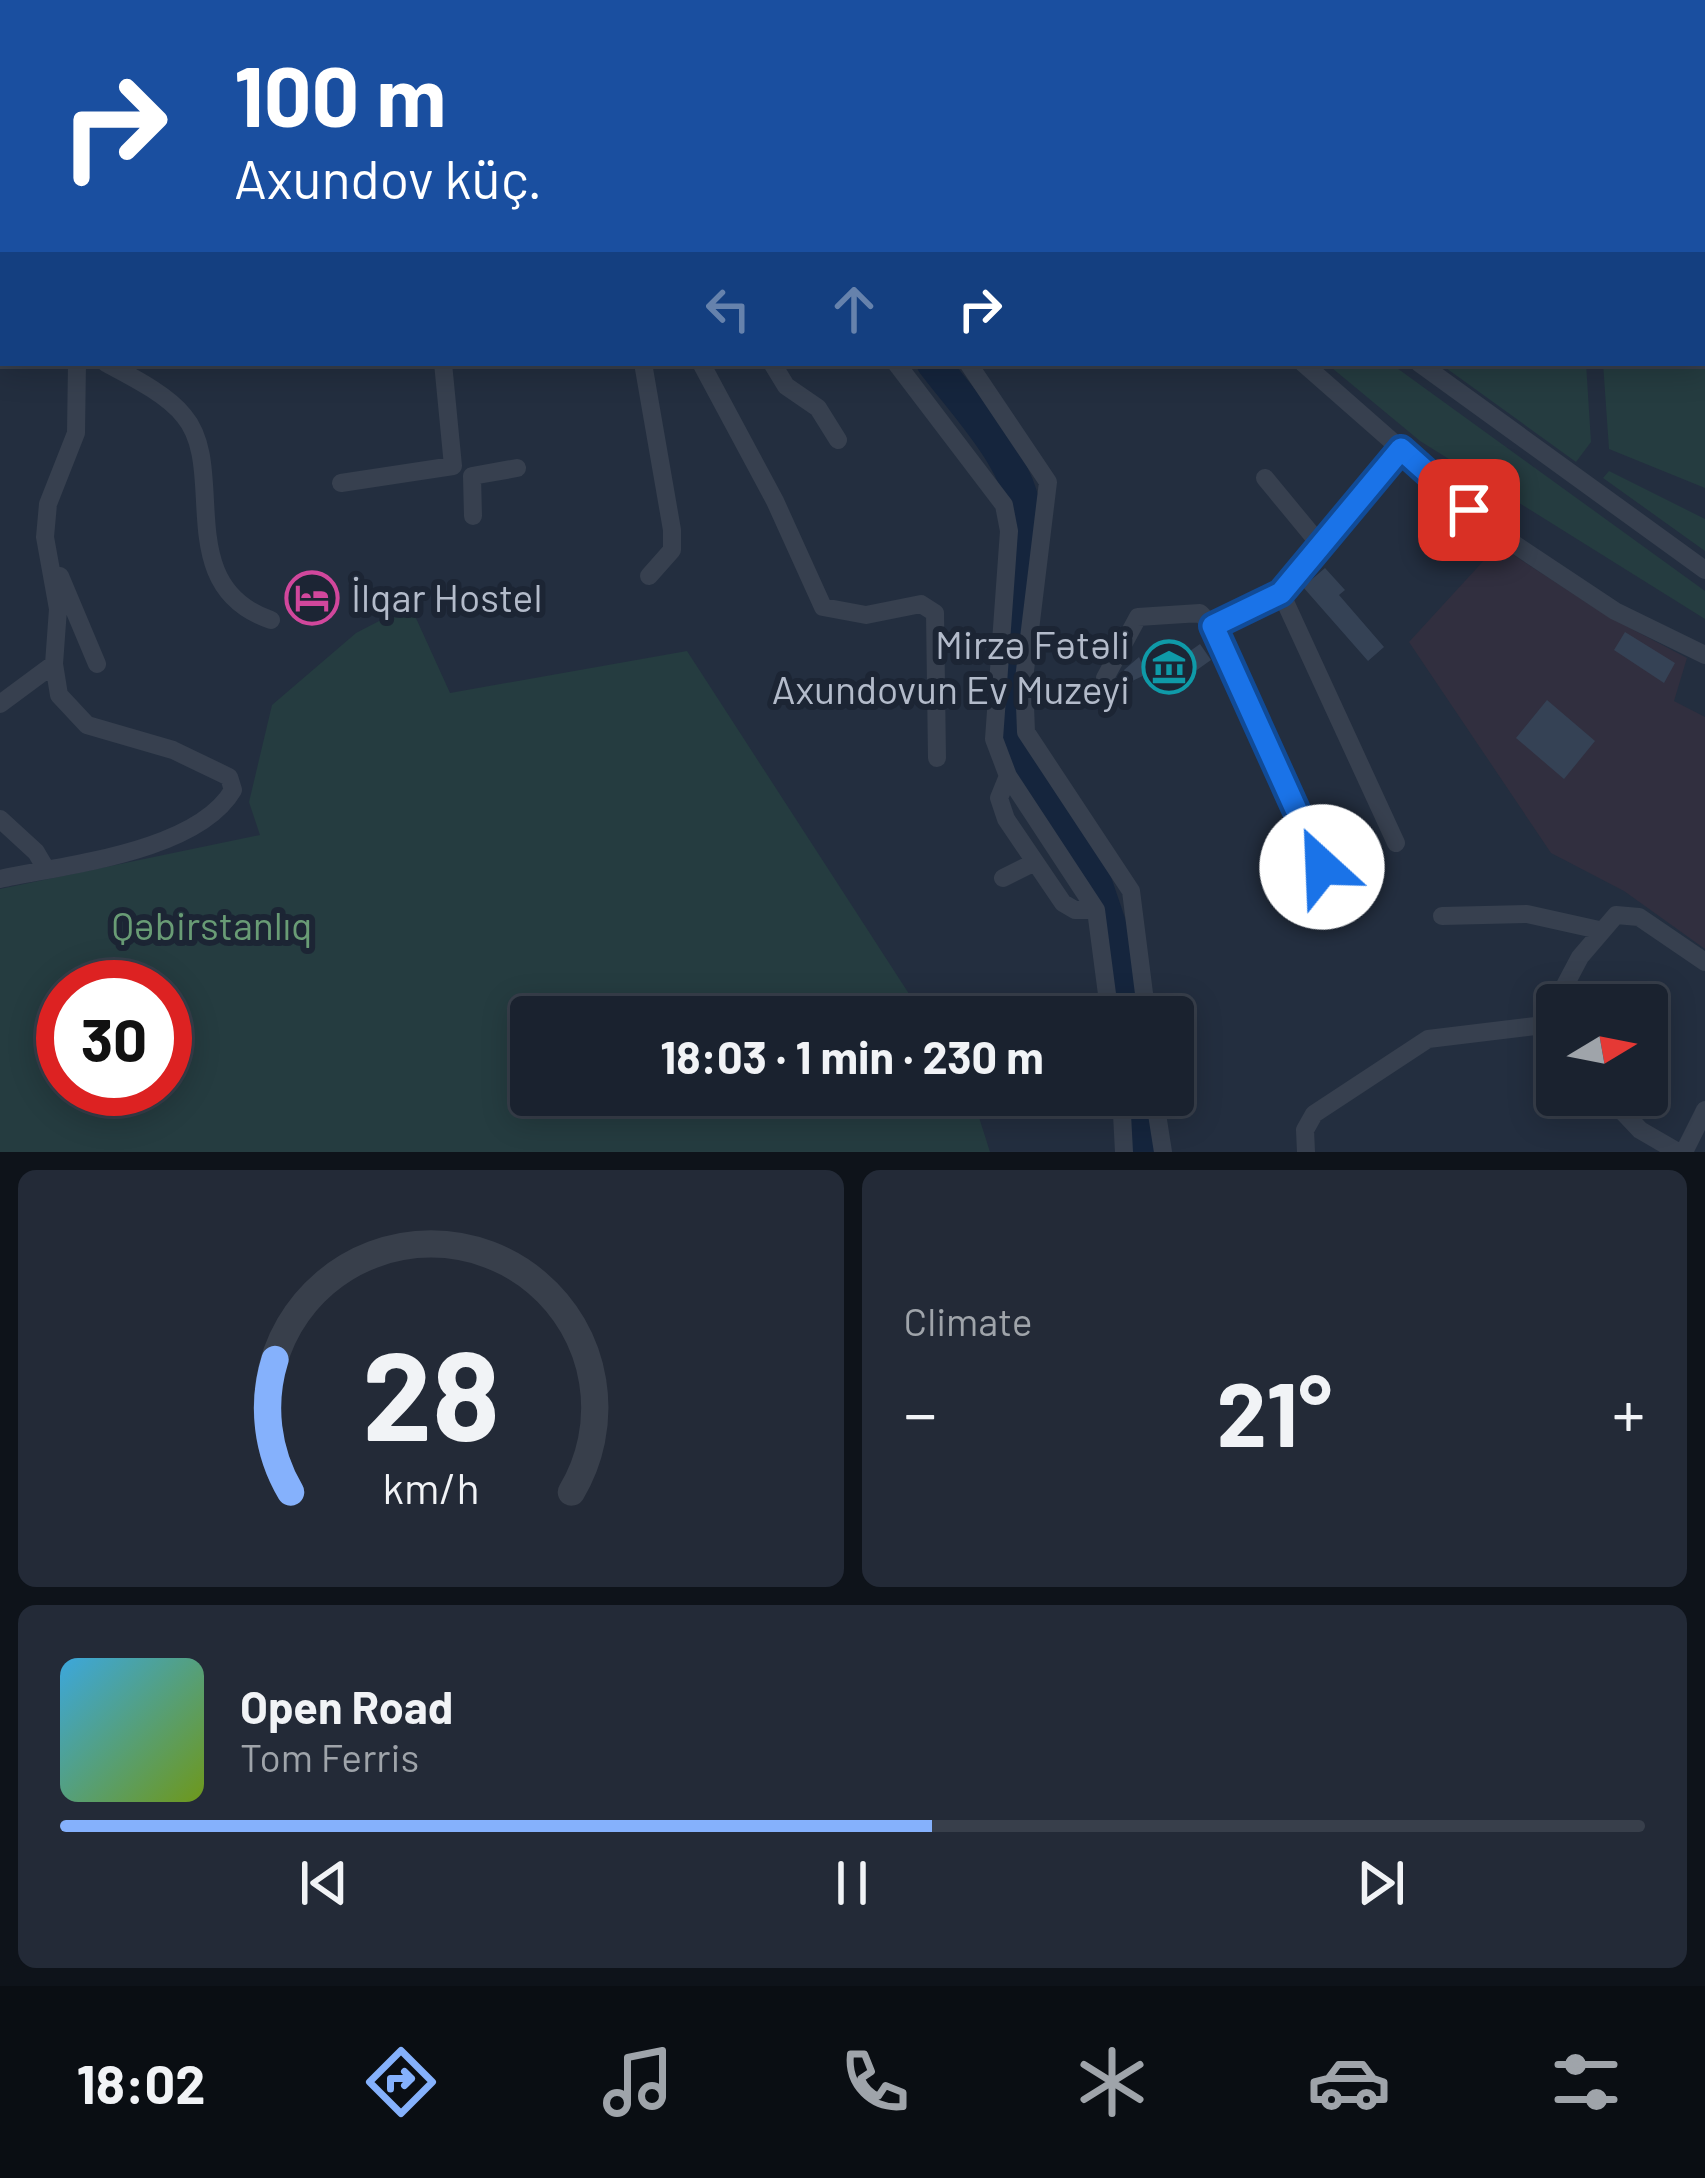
<!DOCTYPE html>
<meta charset="utf-8">
<style>
:root{--surface:#1a222f;--page:#232a37;--text:#f1f3f6;--muted:#9fa4aa;--line:#383f4b;--accent:#85b1fc}
body{margin:0;font-family:Barlow,sans-serif;background:var(--page);color:var(--text);height:100vh;display:flex;flex-direction:column;font-size:45px;white-space:nowrap}
*{box-sizing:border-box;margin:0}
p{font-size:39px;color:var(--muted)}
.icon{flex:none;width:66px;height:66px;fill:none;stroke:currentColor;stroke-width:2;stroke-linecap:round;stroke-linejoin:round}
.map{position:relative;height:1152px;overflow:hidden}
.side{display:flex;flex-direction:column;gap:18px;padding:18px;background:#0e131a;flex:1}
.side>*{flex:none}
.banner{position:absolute;left:0px;top:0px;width:1707px;height:366px;box-shadow:0 6px 30px #0003,0 0 0 3px var(--line);background:#1a4fa0;color:#fff;overflow:hidden}
.needle{width:78px;rotate:80deg}
.buttons{position:absolute;left:1536px;top:984px;display:grid;gap:24px}
.buttons a{display:grid;place-items:center;width:132px;height:132px;border-radius:12px;background:var(--surface);box-shadow:0 6px 30px #0003,0 0 0 3px var(--line);font-size:60px}
.speed{position:absolute;left:36px;top:960px;display:flex;gap:24px;font-size:60px;font-weight:700;text-align:center}
.speed>*{display:grid;place-content:center;width:156px;height:156px;border-radius:50%;background:var(--surface);box-shadow:0 6px 30px #0003,0 0 0 3px var(--line);line-height:1}
.speed .limit{border:18px solid #d22;background:#fff;color:#111}
.pin{position:absolute;display:grid;place-items:center;width:102px;height:102px;color:#fff;margin:-51px;border-radius:24px;box-shadow:0 6px 18px #0006}
.me{position:absolute;width:132px;margin:-66px;rotate:335deg;stroke-linejoin:round;filter:drop-shadow(0 0 9px #0008)}
.turn{display:flex;align-items:center;gap:42px;height:252px;padding:0 36px;font-size:54px}
.turn .icon{width:156px;height:156px;stroke-width:2.5}
.turn b{display:block;font-size:84px;line-height:102px}
.lanes{display:flex;align-items:center;height:114px;padding:0 36px;background:#0003;justify-content:center;gap:60px;direction:ltr}
.lanes .off{opacity:.35}
.big{font-size:90px;font-weight:700;line-height:1.1}
.side .widget{flex:1;display:flex;flex-direction:column;justify-content:center;gap:18px;min-width:0;padding:0 42px;border-radius:18px;background:var(--page)}
.side .dial{align-items:center;gap:0}
.dial svg{height:312px;overflow:visible;fill:none;stroke:var(--line);stroke-width:7;stroke-linecap:round;text-anchor:middle}
.dial text{fill:var(--text);stroke:none}
.song{display:flex;align-items:center;gap:36px}
.cover{width:144px;height:144px;border-radius:18px;background:linear-gradient(135deg,hsl(200 70% 55%),hsl(80 70% 35%))}
.played{height:12px;border-radius:6px;background:linear-gradient(90deg,var(--accent) 55%,var(--line) 55%)}
.keys{display:flex;justify-content:space-around;direction:ltr}
.heat{display:flex;justify-content:space-between;align-items:center;font-size:66px;direction:ltr}
.side .tiles{flex:1;display:grid;gap:18px;grid-template-columns:1fr 1fr}
.widget:last-child{grid-column:span 2}
.trip{position:absolute;left:510px;top:996px;width:684px;height:120px;border-radius:12px;background:var(--surface);box-shadow:0 6px 30px #0003,0 0 0 3px var(--line);font-weight:700;line-height:120px;text-align:center}
.tabs{display:flex;height:192px;justify-content:space-around;align-items:center;background:#0a0e13;color:var(--muted)}
.tabs .icon{width:84px;height:84px}
.tabs .selected{color:var(--accent)}
.tabs b{font-size:54px;color:var(--text)}
.map>svg:first-child{display:block}
.medical{fill:#312f3f}
.green{fill:#253c40;fill-rule:evenodd}
.lines{fill:none;stroke-linecap:round;stroke-linejoin:round}
.river{stroke:#15253d;stroke-width:33}
.building{fill:#354255}
.street{stroke:#37404f;stroke-width:18}
.secondary{stroke:#454f62;stroke-width:24}
.route-casing{stroke:#114b97;stroke-width:30}
.route{stroke:#1a73e8;stroke-width:21}
.labels{text-anchor:middle;stroke-width:12;stroke-linejoin:round;paint-order:stroke}
.poi-label{font-size:39px;fill:#b3bbca;stroke:#1c2534;text-anchor:start}
.park-label{font-size:39px;fill:#699c75;stroke:#1c2534}
</style>
<div class="map">
<svg width="1705" height="1152" viewBox="0 0 1705 1152">
<rect width="100%" height="100%" fill="#232e3f"/>
<path class="medical" d="M 1498,545 L 1611,618 L 1687,658 L 1674,701 L 1705,717 L 1705,949 L 1624,891 L 1551,853 L 1409,642 Z"/>
<path class="green" d="M 1705,314 L 1705,488 L 1609,449 L 1603,363 L 1704,363 Z
M 1326,363 L 1390,363 L 1705,591 L 1705,619 L 1420,441 Z
M 1439,363 L 1586,363 L 1591,442 L 1576,462 Z
M 1609,471 L 1705,519 L 1705,551 L 1603,478 Z
M 410,605 L 450,693 L 687,651 L 924,1017 L 531,1017 L 531,1095 L 972,1095 L 990,1152 L 0,1152 L 0,889 L 260,835 L 249,802 L 272,705 L 356,633 ZM 63,987 L 165,987 L 165,1089 L 63,1089 Z"/>
<g class="lines">
<path class="river" d="M 757,0 L 765,3
M 933,363 C 971,413 1022,463 1028,528 L 1007,690 L 1013,744 L 1094,878 L 1111,928 L 1127,1017
M 1138,1095 L 1142,1152"/>
</g>
<path class="building" d="M 1325,568 L 1345,590 L 1339,595 L 1384,647 L 1368,661 L 1303,587 Z
M 1625,632 L 1675,663 L 1664,683 L 1614,650 Z
M 1200,644 L 1211,660 L 1163,694 L 1152,678 Z
M 1139,657 L 1147,674 L 1130,682 L 1124,670 Z
M 1547,700 L 1595,741 L 1564,779 L 1516,738 Z"/>
<g class="lines">
<path class="street" d="M 467,0 L 469,3
M 1411,0 L 1416,3
M 200,3 L 202,0
M 0,37 L 3,37
M 0,171 L 3,168
M 106,363 C 130,376 167,394 184,416 C 229,469 170,586 271,620
M 643,363 L 672,530 L 672,550 L 649,576
M 701,363 L 775,501 L 823,607 L 866,615 L 921,604 L 935,613 L 937,758
M 772,363 L 786,386 L 818,408 L 838,440
M 896,363 L 1004,505 L 1009,531 L 994,739 L 1008,776 L 1096,910 L 1110,1017
M 968,363 L 1048,482 L 1024,679 L 1026,732 L 1131,891 L 1147,1017
M 1303,363 L 1493,530 L 1615,611 L 1705,655
M 1419,363 L 1705,570
M 1265,478 L 1322,547
M 341,483 L 453,466 L 443,363
M 473,516 L 472,476 L 517,468
M 60,576 L 97,664
M 1281,593 L 1396,843
M 1213,626 L 1342,908
M 1105,678 L 1138,617 L 1200,613 L 1213,626 L 1281,593 L 1401,449
M 0,704 L 54,664
M 1008,776 L 999,798 L 1006,819 L 1063,903 L 1075,910 L 1096,910
M 0,819 L 36,852 L 46,869
M 1003,878 L 1035,862
M 0,879 C 64,865 197,852 233,790 L 229,777 L 173,750 L 87,725 L 59,695 L 54,664 L 58,609 L 45,537 L 48,504 L 76,433 L 77,363
M 1442,916 L 1527,914 L 1599,930
M 1121,1095 L 1124,1152
M 1154,1095 L 1163,1152
M 1607,1095 L 1640,1130 L 1678,1152
M 1306,1152 L 1305,1130 L 1314,1114 L 1428,1039 L 1544,1025 L 1580,957 L 1616,915 L 1639,917 L 1705,962
M 1684,1152 L 1705,1110"/>
<path class="secondary" d="M 1084,0 L 1087,3"/>
</g>
<g class="lines">
<g class="route-casing">
<path id="route" d="M 1322,867 L 1213,626 L 1281,593 L 1401,449 L 1469,510"/>
</g>
<use href="#route" class="route"/>
</g>
<defs>
<g id="hotel-ring" transform="scale(2.7)"><circle r="9.5" fill="#1c2534" stroke="#d1479c" stroke-width="1.5"/><path d="M-6-4.5h1.5V1H6V5H4.5V3h-9V5H-6ZM-4 0a1.8 1.8 0 1 1 3.6 0ZM.5 0V-2.5h3Q6-2.5 6 0Z" fill="#d1479c"/></g>
<g id="museum-ring" transform="scale(2.7)"><circle r="9.5" fill="#1c2534" stroke="#0f9aa8" stroke-width="1.5"/><path d="M0-6L6-3V-2H-6V-3ZM-5-1h2V3h-2ZM-1-1h2V3h-2ZM3-1h2V3H3ZM-6 4H6V6H-6Z" fill="#0f9aa8"/></g>
</defs>
<g fill-rule="evenodd">
<use href="#hotel-ring" x="312" y="598"/>
<use href="#museum-ring" x="1169" y="667"/>
</g>
<g class="labels">
<g class="poi-label">
<text x="351" y="612">İlqar Hostel</text>
<text x="1130" y="659" text-anchor="end">Mirzə Fətəli<tspan x="1130" dy="45">Axundovun Ev Muzeyi</tspan></text>
</g>
<g class="park-label">
<text x="212" y="940">Qəbirstanlıq</text>
</g>
</g>
</svg>
<div class="buttons">
<a><svg class="needle" viewBox="-14 -14 28 28"><path d="M0-13l5 13h-10z" fill="#e53935"/><path d="M0 13l5-13h-10z" fill="#9fa4aa"/></svg></a>
</div>
<div class="speed"><div class="limit">30</div></div>
<div class="pin" style="left:1469px;top:510px;background:#d93025"><svg class="icon" aria-label="arrive" viewBox="0 0 24 24"><path d="M6 21V4h12l-3 4 3 4H6"/></svg></div>
<svg class="me" style="left:1322px;top:867px" viewBox="-20 -20 40 40"><circle r="19" fill="#fff"/><path d="M0-13L10 11 0 6-10 11z" fill="#1a73e8"/></svg>
<div class="trip">18:03 · 1 min · 230 m</div>
<div class="banner">
<div class="turn"><svg class="icon" aria-label="right" viewBox="0 0 24 24"><path d="M7 20v-9h11M14 6l5 5-5 5"/></svg><div><b>100 m</b>Axundov küç.</div></div>
<div class="lanes"><svg class="icon off" aria-label="left" viewBox="0 0 24 24"><path d="M17 20v-9H6M10 6l-5 5 5 5"/></svg><svg class="icon off" aria-label="ahead" viewBox="0 0 24 24"><path d="M12 20V5M6 11l6-6 6 6"/></svg><svg class="icon" aria-label="right" viewBox="0 0 24 24"><path d="M7 20v-9h11M14 6l5 5-5 5"/></svg></div>
</div>
</div>
<section class="side">
<div class="tiles">
<div class="widget dial"><svg viewBox="0 0 100 80">
<path d="M14 69A42 42 0 1 1 86 69"/>
<path d="M14 69A42 42 0 0 1 10 35" stroke="#85b1fc"/>
<text x="50" y="56" font-size="32" font-weight="700">28</text>
<text x="50" y="72" font-size="11">km/h</text>
</svg></div>
<div class="widget"><p>Climate</p>
<div class="heat"><a>−</a><b class="big">21°</b><a>+</a></div>
</div>
<div class="widget">
<div class="song"><i class="cover"></i><div><b>Open Road</b><p>Tom Ferris</p></div></div>
<div class="played"></div>
<div class="keys"><svg class="icon" aria-label="previous" viewBox="0 0 24 24"><path d="M18 5L8 12l10 7zM5 5v14"/></svg><svg class="icon" aria-label="pause" viewBox="0 0 24 24"><path d="M8 5v14M16 5v14"/></svg><svg class="icon" aria-label="next" viewBox="0 0 24 24"><path d="M6 5l10 7-10 7zM19 5v14"/></svg></div>
</div>
</div>
</section>
<nav class="tabs">
<b>18:02</b>
<svg class="icon selected" aria-label="directions" viewBox="0 0 24 24"><path d="M12 3l9 9-9 9-9-9zM9 14v-3h6M13 9l2 2-2 2"/></svg>
<svg class="icon" aria-label="music" viewBox="0 0 24 24"><path d="M9 18V5l10-2v13"/><circle cx="6" cy="18" r="3"/><circle cx="16" cy="16" r="3"/></svg>
<svg class="icon" aria-label="phone" viewBox="0 0 24 24"><path d="M5 4h4l2 5-3 2q2 4 5 5l2-3 5 2v4C11 20 4 13 5 4z"/></svg>
<svg class="icon" aria-label="climate" viewBox="0 0 24 24"><path d="M12 3v18M4 7l16 10M4 17L20 7"/></svg>
<svg class="icon" aria-label="car" viewBox="0 0 24 24"><path d="M5 17H2v-5l4-1 3-4h7l3 4 3 1v5h-3M9 17h6M6 11h13"/><circle cx="7" cy="17" r="2"/><circle cx="17" cy="17" r="2"/></svg>
<svg class="icon" aria-label="filters" viewBox="0 0 24 24"><path d="M4 7h16M4 17h16"/><circle cx="9" cy="7" r="2"/><circle cx="15" cy="17" r="2"/></svg>
</nav>
